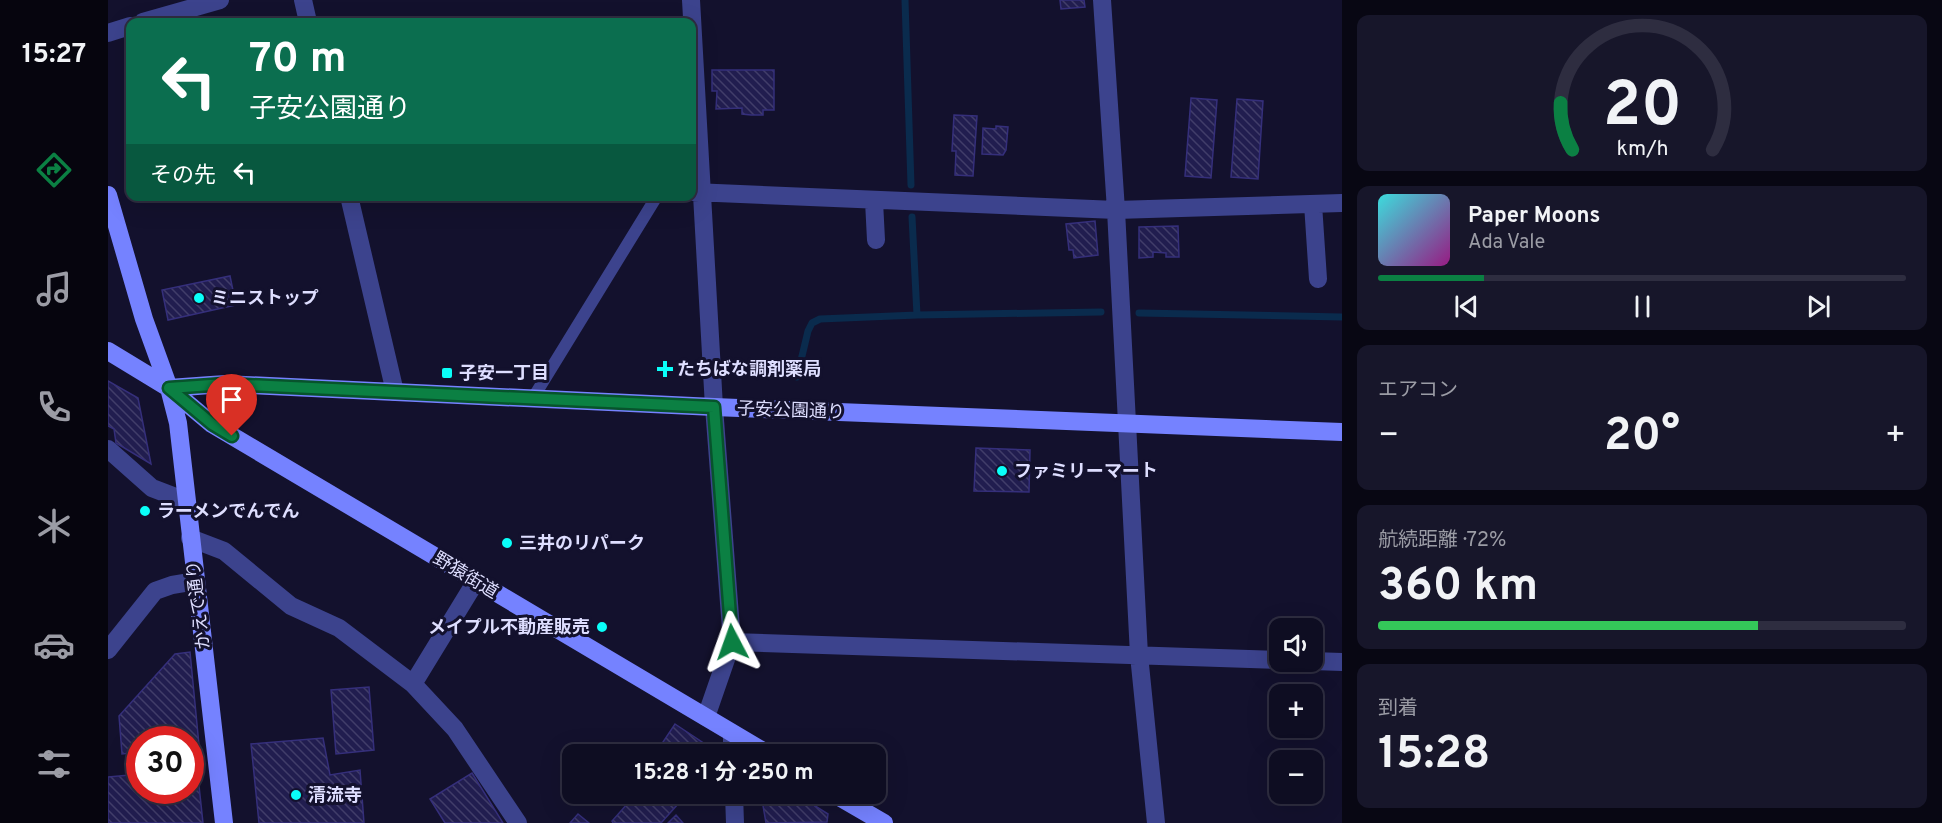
<!DOCTYPE html>
<html lang="ja">
<meta charset="utf-8">
<style>
:root{--surface:#0e0d22;--page:#17162a;--text:#f1f3f6;--muted:#9b9ca5;--line:#2e2d40;--accent:#0b8043}
body{margin:0;font-family:Overpass,"Noto Sans JP",sans-serif;background:var(--page);color:var(--text);height:100vh;display:flex;flex-direction:column;font-size:22px;white-space:nowrap}
*{box-sizing:border-box;margin:0}
p{font-size:20px;color:var(--muted)}
.icon{flex:none;width:33px;height:33px;fill:none;stroke:currentColor;stroke-width:2;stroke-linecap:round;stroke-linejoin:round}
.map{position:relative;flex:1;overflow:hidden}
.drawer{display:flex;flex-direction:column;gap:15px;padding:15px;background:#080713;width:600px}
.drawer>*{flex:none}
.top-card{position:absolute;left:18px;top:18px;width:570px;height:183px;border-radius:12px;box-shadow:0 6px 24px #0002,0 0 0 2px var(--line);background:#0b6e4f;color:#fff;overflow:hidden}
.fabs{position:absolute;left:1161px;top:618px;display:grid;gap:12px}
.fabs a{display:grid;place-items:center;width:54px;height:54px;border-radius:12px;background:var(--surface);box-shadow:0 6px 24px #0002,0 0 0 2px var(--line);font-size:30px}
.speed{position:absolute;left:18px;top:726px;display:flex;gap:12px;font-size:30px;font-weight:700;text-align:center}
.speed>*{display:grid;place-content:center;width:78px;height:78px;border-radius:50%;background:var(--surface);box-shadow:0 6px 24px #0002,0 0 0 2px var(--line);line-height:1}
.speed .limit{border:9px solid #d22;background:#fff;color:#111}
.pin{position:absolute;display:grid;place-items:center;width:51px;height:51px;color:#fff;margin:-62px -26px;border-radius:50% 50% 50% 0;rotate:-45deg;box-shadow:0 0 6px #0007}
.pin .icon{rotate:45deg}
.me{position:absolute;width:66px;margin:-33px;rotate:356deg;stroke-linejoin:round;filter:drop-shadow(0 0 4px #0008)}
.turn{display:flex;align-items:center;gap:21px;height:126px;padding:0 24px;font-size:27px}
.turn .icon{width:78px;height:78px;stroke-width:2.5}
.turn b{display:block;font-size:42px;line-height:51px}
.then{display:flex;align-items:center;height:57px;padding:0 24px;background:#0003;gap:12px;font-size:22px}
.big{font-size:45px;font-weight:700;line-height:1.1}
.drawer .widget{flex:1;display:flex;flex-direction:column;justify-content:center;gap:9px;min-width:0;padding:0 21px;border-radius:12px;background:var(--page)}
.drawer .dial{align-items:center;gap:0}
.dial svg{height:156px;overflow:visible;fill:none;stroke:var(--line);stroke-width:7;stroke-linecap:round;text-anchor:middle}
.dial text{fill:var(--text);stroke:none}
.song{display:flex;align-items:center;gap:18px}
.cover{width:72px;height:72px;border-radius:9px;background:linear-gradient(135deg,hsl(180 70% 55%),hsl(310 70% 35%))}
.played{height:6px;border-radius:3px;background:linear-gradient(90deg,var(--accent) 20%,var(--line) 20%)}
.keys{display:flex;justify-content:space-around;direction:ltr}
.heat{display:flex;justify-content:space-between;align-items:center;font-size:33px;direction:ltr}
.charge{height:9px;border-radius:4px;background:linear-gradient(90deg,#34c759 72%,var(--line) 0)}
.trip{position:absolute;left:454px;top:744px;width:324px;height:60px;border-radius:12px;background:var(--surface);box-shadow:0 6px 24px #0002,0 0 0 2px var(--line);font-weight:700;line-height:60px;text-align:center}
main{display:flex;flex:1;min-height:0}
.menu{display:flex;flex-direction:column;width:108px;justify-content:space-around;align-items:center;background:#06050e;color:var(--muted)}
.menu .icon{width:42px;height:42px}
.menu .current{color:var(--accent)}
.menu b{font-size:27px;color:var(--text)}
.map>svg:first-child{display:block}
.lines{fill:none;stroke-linecap:round;stroke-linejoin:round}
.stream{stroke:#0a2b4d;stroke-width:7}
.building{fill:url(#building-back-hatch);stroke:#352f7b;stroke-width:1.5}
.lane{stroke:#3c438d;stroke-width:12}
.street{stroke:#3c438d;stroke-width:18}
.secondary{stroke:#7582ff;stroke-width:18}
.route-casing{stroke:#07532c;stroke-width:15}
.route{stroke:#0b8043;stroke-width:10}
.poi-dot{fill:#0afff9;stroke:#13112d;stroke-width:2}
.labels{text-anchor:middle;stroke-width:6;stroke-linejoin:round;paint-order:stroke}
.poi-label{font-size:18px;font-weight:bold;fill:#dedeff;stroke:#13112d;text-anchor:start}
.street-label{font-size:18px;fill:#dedeff;stroke:#13112d}
</style>
<main>
<nav class="menu">
<b>15:27</b>
<svg class="icon current" aria-label="directions" viewBox="0 0 24 24"><path d="M12 3l9 9-9 9-9-9zM9 14v-3h6M13 9l2 2-2 2"/></svg>
<svg class="icon" aria-label="music" viewBox="0 0 24 24"><path d="M9 18V5l10-2v13"/><circle cx="6" cy="18" r="3"/><circle cx="16" cy="16" r="3"/></svg>
<svg class="icon" aria-label="phone" viewBox="0 0 24 24"><path d="M5 4h4l2 5-3 2q2 4 5 5l2-3 5 2v4C11 20 4 13 5 4z"/></svg>
<svg class="icon" aria-label="climate" viewBox="0 0 24 24"><path d="M12 3v18M4 7l16 10M4 17L20 7"/></svg>
<svg class="icon" aria-label="car" viewBox="0 0 24 24"><path d="M5 17H2v-5l4-1 3-4h7l3 4 3 1v5h-3M9 17h6M6 11h13"/><circle cx="7" cy="17" r="2"/><circle cx="17" cy="17" r="2"/></svg>
<svg class="icon" aria-label="filters" viewBox="0 0 24 24"><path d="M4 7h16M4 17h16"/><circle cx="9" cy="7" r="2"/><circle cx="15" cy="17" r="2"/></svg>
</nav>
<div class="map">
<svg width="1234" height="823" viewBox="0 0 1234 823">
<defs>
<pattern id="building-back-hatch" width="6" height="6" patternUnits="userSpaceOnUse" patternTransform="scale(1.5)"><rect width="6" height="6" fill="#211d4f"/><path d="M-1 5l2 2M0 0l6 6M5-1l2 2" fill="none" stroke="#413d69"/></pattern>
</defs>
<rect width="100%" height="100%" fill="#13112d"/>
<g class="lines">
<path class="stream" d="M 797,0 L 803,185
M 804,217 L 809,315
M 1031,313 L 1234,317
M 689,377 L 700,331 L 704,323 L 712,319 L 809,315 L 993,312"/>
</g>
<path class="building" d="M 952,0 L 976,0 L 977,7 L 953,9 Z
M 604,70 L 666,70 L 666,110 L 655,110 L 655,115 L 643,115 L 634,114 L 634,108 L 608,109 L 609,91 L 604,91 Z
M 1083,98 L 1109,100 L 1103,178 L 1077,176 Z
M 1129,99 L 1155,101 L 1150,179 L 1123,177 Z
M 846,115 L 869,116 L 865,176 L 847,175 L 848,151 L 844,151 Z
M 888,126 L 900,127 L 898,150 L 895,155 L 874,154 L 875,128 L 888,129 Z
M 987,221 L 990,255 L 966,258 L 965,250 L 961,250 L 958,224 Z
M 1070,226 L 1071,257 L 1058,257 L 1058,253 L 1045,252 L 1045,257 L 1031,258 L 1031,227 Z
M 122,276 L 128,305 L 60,320 L 54,290 Z
M 0,381 L 30,398 L 43,464 L 8,443 L 6,429 L 0,426 Z
M 868,448 L 922,450 L 921,492 L 866,491 Z
M 82,652 L 91,745 L 82,746 L 82,740 L 32,740 L 32,752 L 14,754 L 11,716 L 67,654 Z
M 261,687 L 266,750 L 228,754 L 223,690 Z
M 567,724 L 606,750 L 606,754 L 547,754 Z
M 215,738 L 222,775 L 252,770 L 256,823 L 151,823 L 143,744 Z
M 82,767 L 89,767 L 95,823 L 0,823 L 0,777 L 32,774 L 32,790 L 82,790 Z
M 364,773 L 395,823 L 337,823 L 322,799 Z
M 528,794 L 558,794 L 570,804 L 553,823 L 505,823 L 504,821 Z
M 653,794 L 688,794 L 720,814 L 719,822 L 658,823 Z
M 470,814 L 481,823 L 462,823 Z
M 568,815 L 575,823 L 560,823 Z"/>
<g class="lines">
<path class="lane" d="M 425,398 L 549,196"/>
<path class="street" d="M 195,0 L 200,22
M 583,0 L 606,407 L 624,642 L 598,717
M 994,0 L 1008,210 L 1031,655 L 1048,823
M 35,22 L 112,0
M 0,33 L 22,26
M 585,192 L 1008,210 L 1234,203
M 241,196 L 287,392
M 766,201 L 768,240
M 1205,204 L 1210,279
M 0,449 L 44,488 L 78,501
M 82,538 L 116,551 L 183,606 L 231,628 L 305,684 L 347,729 L 410,823
M 624,642 L 1172,660
M 0,650 L 47,591 L 64,585 L 88,581
M 1204,661 L 1234,662
M 305,684 L 368,581
M 624,733 L 624,754
M 626,794 L 627,823"/>
<path class="secondary" d="M 0,195 L 36,319 L 61,388 L 70,423 L 116,823
M 0,351 L 61,388 L 104,424 L 660,754
M 61,388 L 117,384 L 606,407 L 1234,432
M 726,794 L 776,823"/>
</g>
<g class="lines">
<g class="route-casing">
<path id="route" d="M 124,436 L 104,424 L 61,388 L 117,384 L 606,407 L 624,642"/>
</g>
<use href="#route" class="route"/>
</g>
<g class="poi-dot">
<circle cx="91" cy="298" r="6"/>
<path d="M554 360h6v6h6v6h-6v6h-6v-6h-6v-6h6z"/>
<rect x="333" y="367" width="12" height="12" rx="3"/>
<circle cx="894" cy="471" r="6"/>
<circle cx="37" cy="511" r="6"/>
<circle cx="399" cy="543" r="6"/>
<circle cx="494" cy="627" r="6"/>
<circle cx="188" cy="795" r="6"/>
</g>
<g class="labels">
<g class="poi-label">
<text x="103" y="304">ミニストップ</text>
<text x="569" y="375">たちばな調剤薬局</text>
<text x="351" y="379">子安一丁目</text>
<text x="906" y="477">ファミリーマート</text>
<text x="49" y="517">ラーメンでんでん</text>
<text x="411" y="549">三井のリパーク</text>
<text x="482" y="633" text-anchor="end">メイプル不動産販売</text>
<text x="200" y="801">清流寺</text>
</g>
<g class="street-label">
<text transform="translate(683 410) rotate(2)" y="6">子安公園通り</text>
<text transform="translate(358 575) rotate(31)" y="6">野猿街道</text>
<text transform="translate(90 605) rotate(-97)" y="6">かえで通り</text>
</g>
</g>
</svg>
<div class="fabs">
<a><svg class="icon" aria-label="sound" viewBox="0 0 24 24"><path d="M4 9h4l5-4v14l-5-4H4zM17 9q2 3 0 6"/></svg></a>
<a>+</a>
<a>−</a>
</div>
<div class="speed"><div class="limit">30</div></div>
<div class="pin" style="left:124px;top:436px;background:#d93025"><svg class="icon" aria-label="arrive" viewBox="0 0 24 24"><path d="M6 21V4h12l-3 4 3 4H6"/></svg></div>
<svg class="me" style="left:624px;top:642px" viewBox="-20 -20 40 40"><path d="M0-17L14 15 0 8-14 15z" fill="#0b8043" stroke="#fff" stroke-width="4"/></svg>
<div class="trip">15:28 · 1 分 · 250 m</div>
<div class="top-card">
<div class="turn"><svg class="icon" aria-label="left" viewBox="0 0 24 24"><path d="M17 20v-9H6M10 6l-5 5 5 5"/></svg><div><b>70 m</b>子安公園通り</div></div>
<div class="then">その先<svg class="icon" aria-label="left" viewBox="0 0 24 24"><path d="M17 20v-9H6M10 6l-5 5 5 5"/></svg></div>
</div>
</div>
<section class="drawer">
<div class="widget dial"><svg viewBox="0 0 100 80">
<path d="M14 69A42 42 0 1 1 86 69"/>
<path d="M14 69A42 42 0 0 1 8 45" stroke="#0b8043"/>
<text x="50" y="56" font-size="32" font-weight="700">20</text>
<text x="50" y="72" font-size="11">km/h</text>
</svg></div>
<div class="widget">
<div class="song"><i class="cover"></i><div><b>Paper Moons</b><p>Ada Vale</p></div></div>
<div class="played"></div>
<div class="keys"><svg class="icon" aria-label="previous" viewBox="0 0 24 24"><path d="M18 5L8 12l10 7zM5 5v14"/></svg><svg class="icon" aria-label="pause" viewBox="0 0 24 24"><path d="M8 5v14M16 5v14"/></svg><svg class="icon" aria-label="next" viewBox="0 0 24 24"><path d="M6 5l10 7-10 7zM19 5v14"/></svg></div>
</div>
<div class="widget"><p>エアコン</p>
<div class="heat"><a>−</a><b class="big">20°</b><a>+</a></div>
</div>
<div class="widget"><p>航続距離 · 72%</p><b class="big">360 km</b><div class="charge"></div></div>
<div class="widget"><p>到着</p><b class="big">15:28</b></div>
</section>
</main>
